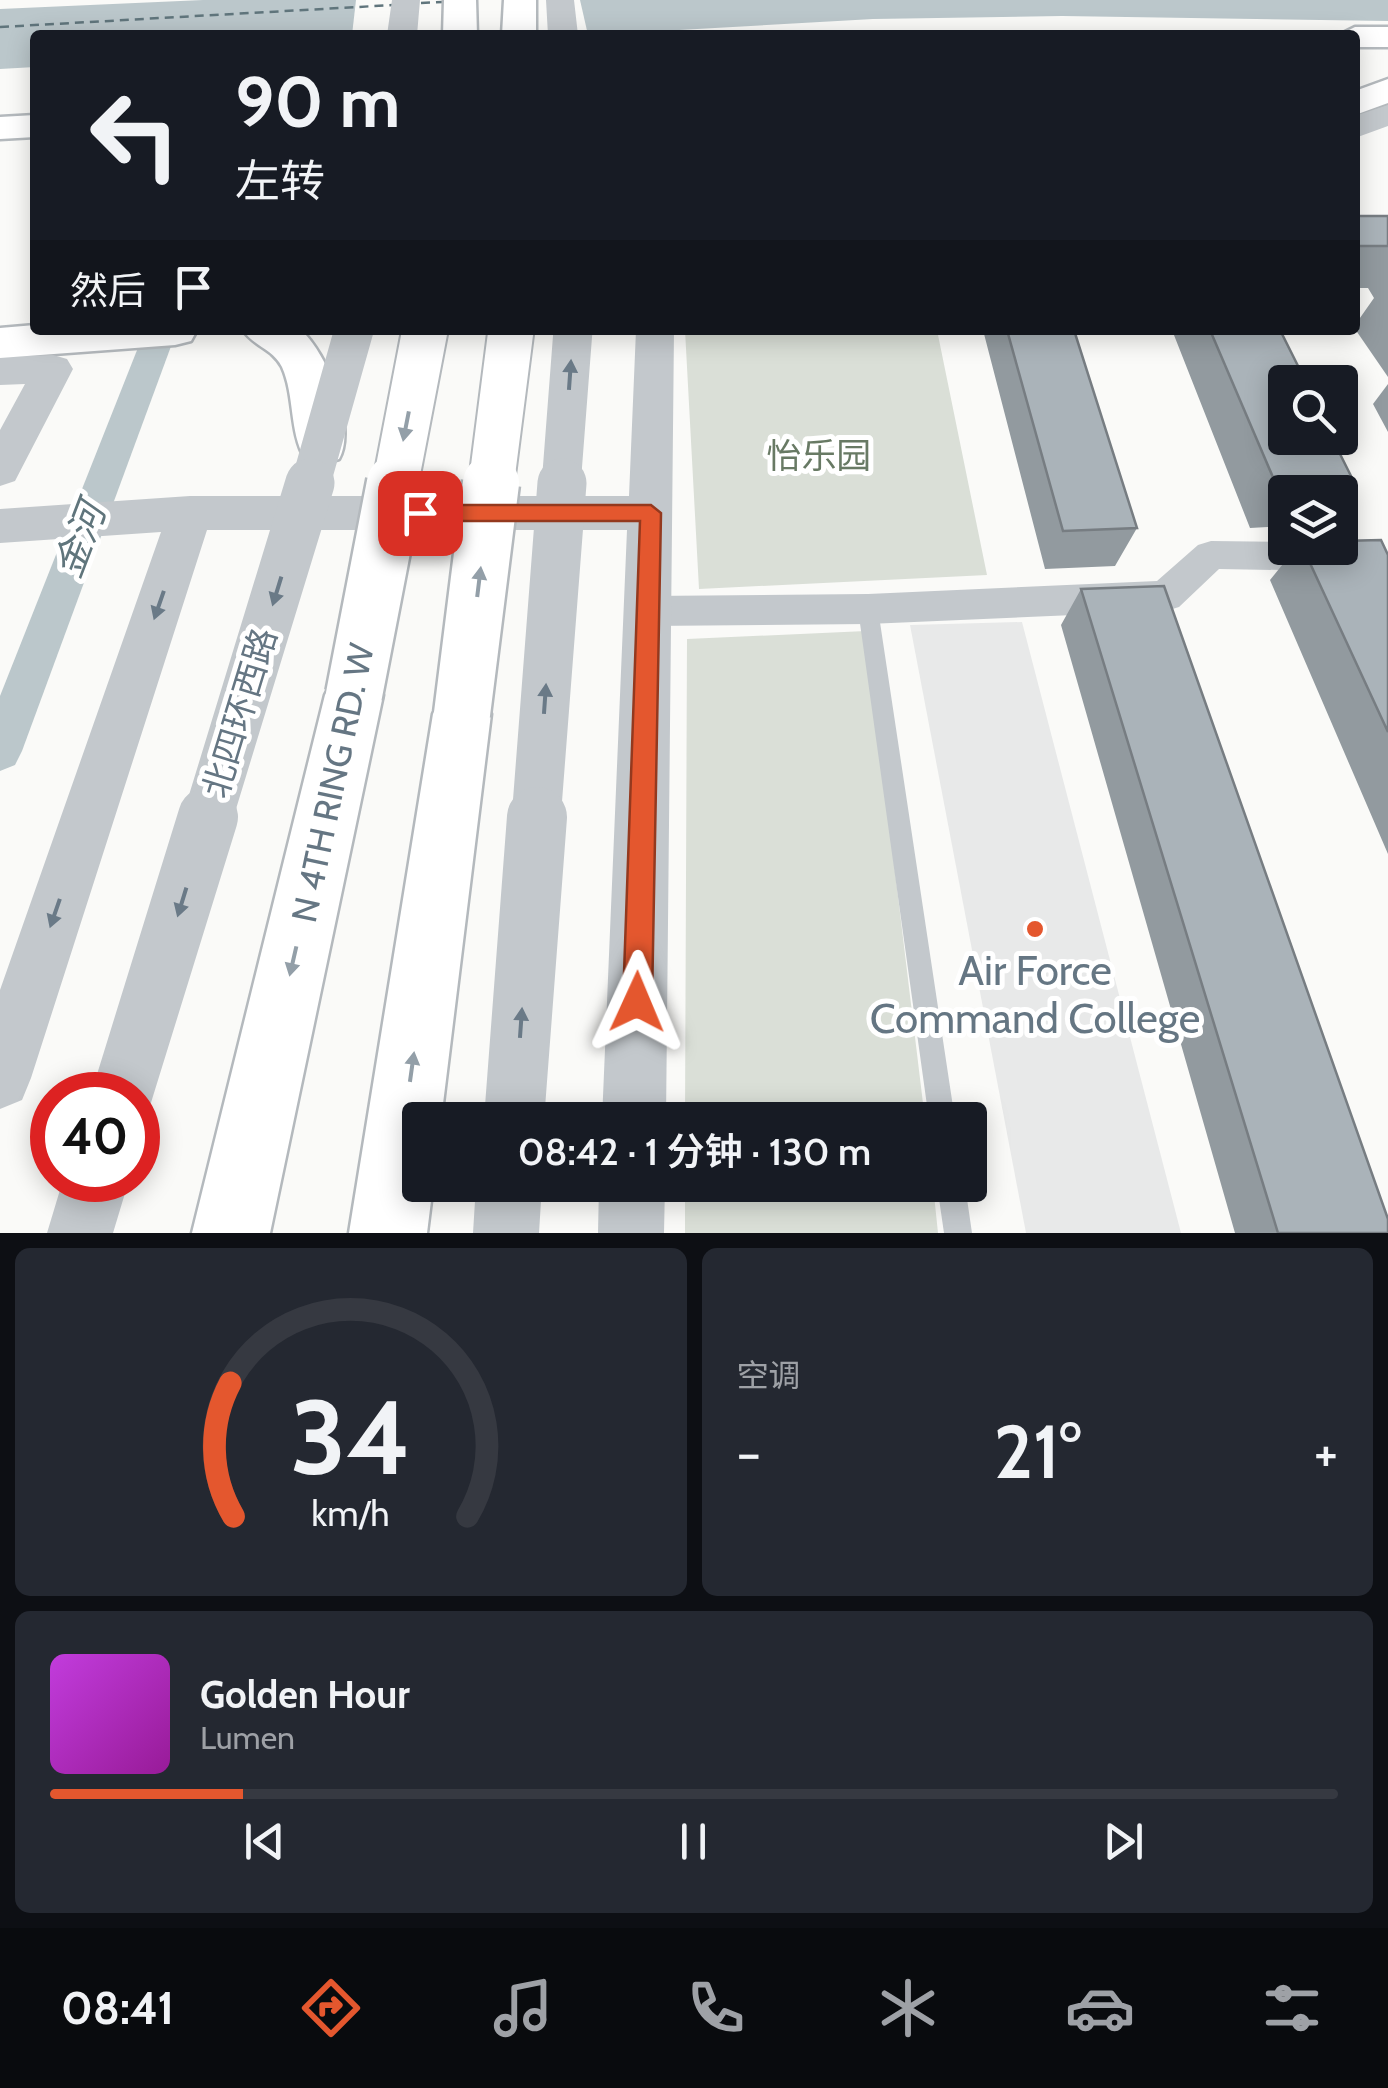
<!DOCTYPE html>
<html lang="zh">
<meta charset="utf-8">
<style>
:root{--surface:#171b24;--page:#242831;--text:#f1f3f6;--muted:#9ea1a6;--line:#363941;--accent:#e4572e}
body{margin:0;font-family:Cabin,"Noto Sans SC",sans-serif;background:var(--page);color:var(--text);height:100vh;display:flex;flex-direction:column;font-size:38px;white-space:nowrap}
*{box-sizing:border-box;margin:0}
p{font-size:32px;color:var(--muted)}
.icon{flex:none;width:55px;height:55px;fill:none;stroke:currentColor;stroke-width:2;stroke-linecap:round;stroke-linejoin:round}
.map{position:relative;height:1233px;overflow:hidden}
.details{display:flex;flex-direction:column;gap:15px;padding:15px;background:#0d0f14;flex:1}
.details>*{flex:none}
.guide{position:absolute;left:30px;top:30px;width:1330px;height:305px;border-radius:10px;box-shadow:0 5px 25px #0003;background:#171b24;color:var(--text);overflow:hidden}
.buttons{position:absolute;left:1268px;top:365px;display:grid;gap:20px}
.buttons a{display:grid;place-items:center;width:90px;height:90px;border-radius:10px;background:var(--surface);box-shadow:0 5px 25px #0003;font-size:50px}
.speed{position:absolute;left:30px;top:1072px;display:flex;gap:20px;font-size:50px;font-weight:700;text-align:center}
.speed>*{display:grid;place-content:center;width:130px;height:130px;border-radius:50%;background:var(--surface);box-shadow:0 5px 25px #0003;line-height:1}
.speed .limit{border:15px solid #d22;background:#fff;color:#111}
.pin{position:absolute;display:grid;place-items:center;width:85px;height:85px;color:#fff;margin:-42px;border-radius:20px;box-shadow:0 5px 15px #0006}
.me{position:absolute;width:110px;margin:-55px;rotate:1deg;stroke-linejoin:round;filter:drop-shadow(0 0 8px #0008)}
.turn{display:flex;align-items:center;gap:35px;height:210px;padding:0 40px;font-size:45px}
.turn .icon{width:130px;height:130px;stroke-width:2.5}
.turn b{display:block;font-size:70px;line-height:85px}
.then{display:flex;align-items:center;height:95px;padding:0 40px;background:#0003;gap:20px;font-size:38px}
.big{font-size:75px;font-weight:600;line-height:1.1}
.details .widget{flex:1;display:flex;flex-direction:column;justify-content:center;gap:15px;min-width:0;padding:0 35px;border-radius:15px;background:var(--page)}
.details .dial{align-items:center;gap:0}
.dial svg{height:260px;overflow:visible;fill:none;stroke:var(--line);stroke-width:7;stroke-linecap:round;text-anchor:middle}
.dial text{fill:var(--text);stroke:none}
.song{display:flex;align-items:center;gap:30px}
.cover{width:120px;height:120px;border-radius:15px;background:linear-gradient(135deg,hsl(290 70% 55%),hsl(300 70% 35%))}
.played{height:10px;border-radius:5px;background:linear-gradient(90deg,var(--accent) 15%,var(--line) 15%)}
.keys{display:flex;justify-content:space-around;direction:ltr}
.heat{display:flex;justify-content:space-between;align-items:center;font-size:55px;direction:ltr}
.details .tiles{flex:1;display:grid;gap:15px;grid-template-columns:1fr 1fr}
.widget:last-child{grid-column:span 2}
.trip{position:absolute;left:402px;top:1102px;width:585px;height:100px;border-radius:10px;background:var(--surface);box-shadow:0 5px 25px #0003;font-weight:600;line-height:100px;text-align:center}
.tabs{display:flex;height:160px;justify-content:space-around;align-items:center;background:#090b0e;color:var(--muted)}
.tabs .icon{width:70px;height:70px}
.tabs .current{color:var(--accent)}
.tabs b{font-size:45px;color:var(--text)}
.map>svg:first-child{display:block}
.built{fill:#e8e9e9}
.green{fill:#dadfd7}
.water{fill:#bbc7cb}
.pier{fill:#fafaf8}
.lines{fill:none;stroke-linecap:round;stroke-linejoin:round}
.canal{fill:#bbc7cb;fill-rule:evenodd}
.ferry{stroke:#60757c;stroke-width:2.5;stroke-dasharray:9 6;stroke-linecap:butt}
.trunk-casing{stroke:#b4b9bd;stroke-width:5}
.service{fill:#c3c8cc;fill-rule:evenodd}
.minor{fill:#c3c8cc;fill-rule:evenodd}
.tertiary{fill:#c3c8cc;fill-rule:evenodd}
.trunk{fill:#fff;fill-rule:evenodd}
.trunk-bridge-far1-casing{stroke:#b4b9bd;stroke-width:49;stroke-linecap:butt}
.trunk-bridge-casing{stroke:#b4b9bd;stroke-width:61;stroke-linecap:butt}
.tertiary-bridge-far2{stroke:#c3c8cc;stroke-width:39}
.tertiary-bridge-far1{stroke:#c3c8cc;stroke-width:49}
.tertiary-bridge{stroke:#c3c8cc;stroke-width:60}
.trunk-bridge-far1{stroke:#fff;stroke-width:45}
.trunk-bridge{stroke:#fff;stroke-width:56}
.wall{fill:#929a9f}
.building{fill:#aab3b9;stroke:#777d82;stroke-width:2.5}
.oneway{fill:#6a7a87}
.oneway2{fill:#939fa8}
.route{fill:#e4572e;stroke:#94391e;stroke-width:2.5}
.poi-dot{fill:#e4572e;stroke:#fff;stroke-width:4}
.labels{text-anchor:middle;stroke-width:10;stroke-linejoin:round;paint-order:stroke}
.park-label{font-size:35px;fill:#687a64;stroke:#fff}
.street-label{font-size:35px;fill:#657683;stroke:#fff}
.water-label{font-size:38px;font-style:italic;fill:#60757c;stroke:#fff}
.near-poi-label{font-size:42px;fill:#657683;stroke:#fff}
</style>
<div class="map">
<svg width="1388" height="1233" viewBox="0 0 1388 1233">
<rect width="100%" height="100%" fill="#fafaf8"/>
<path class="built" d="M 1022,622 L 1181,1233 L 1026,1233 L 910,625 Z"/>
<path class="green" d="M 685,330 L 937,330 L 987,575 L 699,589 Z
M 866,631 L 925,1120 L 685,1120 L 687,639 Z
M 685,1185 L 933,1185 L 938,1233 L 685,1233 Z"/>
<path class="water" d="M 203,0 L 1388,0 L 1388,21 L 1062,16 L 873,19 L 590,35 L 35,35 L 35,67 L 0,69 L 0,9 Z"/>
<path class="pier" d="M 356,0 L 580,0 L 588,35 L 352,35 Z"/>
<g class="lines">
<path class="canal" d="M 145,330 L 177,330 L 22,751 L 15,765 L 0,771 L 0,696 Z"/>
<path class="ferry" d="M 421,3 L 443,2
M 0,27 L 393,5"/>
<g class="trunk-casing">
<path id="trunk" d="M 444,0 L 476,0 L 477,35 L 443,35 Z
M 504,0 L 536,0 L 536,35 L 502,35 Z
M 1355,27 L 1388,27 L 1388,47 L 1355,47 L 1355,35 L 1339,35 Z
M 1388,79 L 1388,103 L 1355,115 L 1355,91 Z
M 35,115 L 35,137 L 0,139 L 0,117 Z
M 35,325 L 35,330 L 197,330 L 191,341 L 175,345 L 0,358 L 0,328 Z
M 243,330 L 301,330 C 327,353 357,427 339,459 L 322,464 L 305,459 C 289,431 295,396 282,367 C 273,349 253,346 243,330 Z
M 354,670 L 374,677 L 383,695 L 270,1233 L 192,1233 L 325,695 L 334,677 Z
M 462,688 L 483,696 L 491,714 L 441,1120 L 420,1120 L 420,1185 L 433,1185 L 427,1233 L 349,1233 L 433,714 L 441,696 Z"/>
</g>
<path class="service" d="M 868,601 L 875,603 L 878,609 L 955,1120 L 929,1120 L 858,609 L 861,603 Z
M 937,1185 L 965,1185 L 972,1233 L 944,1233 Z"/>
<path class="minor" d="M 1211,541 L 1285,542 L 1285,548 L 1340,548 L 1340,543 L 1352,547 L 1357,557 L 1352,567 L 1339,571 L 1219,569 L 1179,607 L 1166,611 L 868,624 L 648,626 L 635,622 L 629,611 L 635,600 L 648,596 L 868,594 L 1157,581 L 1198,545 Z"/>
<path class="tertiary" d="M 392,0 L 420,0 L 417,35 L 387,35 Z
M 546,0 L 574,0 L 578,35 L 548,35 Z
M 1388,105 L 1388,126 L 1355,138 L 1355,116 Z
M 636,330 L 674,330 L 666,1120 L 602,1120 L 627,530 L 207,530 L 31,1078 L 22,1100 L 0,1109 L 0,990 L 161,532 L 0,543 L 0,509 L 190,496 L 629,496 Z
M 53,355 L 67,359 L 73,369 L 15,481 L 0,486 L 0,430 L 25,384 L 0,385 L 0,357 Z
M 63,1180 L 129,1180 L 113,1233 L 47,1233 Z
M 476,1185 L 542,1185 L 539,1233 L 473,1233 Z
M 599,1185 L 665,1185 L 664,1233 L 598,1233 Z"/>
<use href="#trunk" class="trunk"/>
<g class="trunk-bridge-far1-casing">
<path id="trunk-bridge-far1" d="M 395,486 L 425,330
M 491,486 L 511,330"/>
</g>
<g class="trunk-bridge-casing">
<path id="trunk-bridge" d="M 354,695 L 395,483
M 462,714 L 491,483"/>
</g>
<path class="tertiary-bridge-far2" d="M 310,486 L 354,330
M 561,486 L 573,330"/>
<path class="tertiary-bridge-far1" d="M 207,820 L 310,483
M 536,820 L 562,483"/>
<path class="tertiary-bridge" d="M 122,1095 L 208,817
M 514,1120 L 537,817"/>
<use href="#trunk-bridge-far1" class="trunk-bridge-far1"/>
<use href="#trunk-bridge" class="trunk-bridge"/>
</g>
<path class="wall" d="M 1355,216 L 1388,216 L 1388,377 L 1355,329 L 1355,325 L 1374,298 L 1368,288 L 1355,288 Z
M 983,330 L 1074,330 L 1137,528 L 1115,566 L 1045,569 Z
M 1172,330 L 1280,330 L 1356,486 L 1340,505 L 1340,492 L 1285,492 L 1285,526 L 1250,528 Z
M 1388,384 L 1388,432 L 1373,404 Z
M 1296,548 L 1340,548 L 1388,555 L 1388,854 L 1270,580 Z
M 1081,589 L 1388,1233 L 1235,1233 L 1061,625 Z"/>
<path class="building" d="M 1355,216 L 1388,216 L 1388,246 L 1355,246 Z
M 1007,330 L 1074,330 L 1137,528 L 1063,531 Z
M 1210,330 L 1280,330 L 1306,382 L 1285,382 L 1285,438 L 1332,438 L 1356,486 L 1278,489 Z
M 1381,540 L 1388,555 L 1388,732 L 1303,548 L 1340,548 L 1340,541 Z
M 1164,586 L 1388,1219 L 1388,1233 L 1278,1233 L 1081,589 Z"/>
<defs><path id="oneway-solid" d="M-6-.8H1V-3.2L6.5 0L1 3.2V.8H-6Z" transform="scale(2.5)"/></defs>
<g class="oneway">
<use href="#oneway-solid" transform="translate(570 375) rotate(-86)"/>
<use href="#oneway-solid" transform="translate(277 591) rotate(107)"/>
<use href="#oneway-solid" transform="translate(159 605) rotate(109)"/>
<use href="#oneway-solid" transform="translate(545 699) rotate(-86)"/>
<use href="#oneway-solid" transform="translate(182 902) rotate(107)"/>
<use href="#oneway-solid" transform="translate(55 913) rotate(109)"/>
<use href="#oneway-solid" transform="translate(521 1023) rotate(-86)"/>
</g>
<g class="oneway2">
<use href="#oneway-solid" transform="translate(406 426) rotate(101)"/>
<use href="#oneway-solid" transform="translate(479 582) rotate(-83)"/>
<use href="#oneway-solid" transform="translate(293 961) rotate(103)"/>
<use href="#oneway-solid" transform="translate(412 1067) rotate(-82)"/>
</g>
<path class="route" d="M 420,505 L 651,505 L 661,513 L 652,1002 L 647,1013 L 637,1017 L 627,1013 L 623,1002 L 640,521 L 420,521 L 410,513 Z"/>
<circle class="poi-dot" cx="1035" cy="929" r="10"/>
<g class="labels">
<g class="park-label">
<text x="819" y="468">怡乐园</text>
</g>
<g class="street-label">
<text transform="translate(240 713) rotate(-73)" y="12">北四环西路</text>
<text transform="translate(333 783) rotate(-78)" y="12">N 4TH RING RD. W</text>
</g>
<g class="water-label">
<text transform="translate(80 540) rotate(-69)" y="13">金河</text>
</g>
<g class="near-poi-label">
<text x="1035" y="985">Air Force<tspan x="1035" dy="48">Command College</tspan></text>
</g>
</g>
</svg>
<div class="buttons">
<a><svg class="icon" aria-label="search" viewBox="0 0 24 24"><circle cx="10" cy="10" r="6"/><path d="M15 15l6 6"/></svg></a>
<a><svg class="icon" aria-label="layers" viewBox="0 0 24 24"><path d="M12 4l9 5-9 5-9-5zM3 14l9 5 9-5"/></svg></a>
</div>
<div class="speed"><div class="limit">40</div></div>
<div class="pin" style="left:420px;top:513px;background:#d93025"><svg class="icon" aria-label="arrive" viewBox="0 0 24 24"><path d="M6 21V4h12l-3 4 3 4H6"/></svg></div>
<svg class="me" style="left:637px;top:1002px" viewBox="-20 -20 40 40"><path d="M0-17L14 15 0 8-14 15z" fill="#e4572e" stroke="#fff" stroke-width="4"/></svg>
<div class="trip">08:42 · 1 分钟 · 130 m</div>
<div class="guide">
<div class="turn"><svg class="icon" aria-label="left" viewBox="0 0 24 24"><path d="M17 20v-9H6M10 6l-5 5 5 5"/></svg><div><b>90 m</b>左转</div></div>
<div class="then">然后<svg class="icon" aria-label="arrive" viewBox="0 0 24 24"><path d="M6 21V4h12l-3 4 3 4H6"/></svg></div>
</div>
</div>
<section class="details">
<div class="tiles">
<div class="widget dial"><svg viewBox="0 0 100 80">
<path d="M14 69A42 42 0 1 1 86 69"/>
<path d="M14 69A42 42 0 0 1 13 28" stroke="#e4572e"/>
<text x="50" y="56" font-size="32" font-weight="700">34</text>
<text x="50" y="72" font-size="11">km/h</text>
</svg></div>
<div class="widget"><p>空调</p>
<div class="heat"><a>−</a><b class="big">21°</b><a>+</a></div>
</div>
<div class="widget">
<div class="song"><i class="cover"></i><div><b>Golden Hour</b><p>Lumen</p></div></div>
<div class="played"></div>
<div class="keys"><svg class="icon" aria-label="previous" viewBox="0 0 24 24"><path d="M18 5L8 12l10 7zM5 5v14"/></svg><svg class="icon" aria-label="pause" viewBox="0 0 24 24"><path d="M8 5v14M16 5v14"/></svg><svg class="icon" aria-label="next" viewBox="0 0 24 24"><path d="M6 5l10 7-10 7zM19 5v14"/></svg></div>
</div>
</div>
</section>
<nav class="tabs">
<b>08:41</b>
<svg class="icon current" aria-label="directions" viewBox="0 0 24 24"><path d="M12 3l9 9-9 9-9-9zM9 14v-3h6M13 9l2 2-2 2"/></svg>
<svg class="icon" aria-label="music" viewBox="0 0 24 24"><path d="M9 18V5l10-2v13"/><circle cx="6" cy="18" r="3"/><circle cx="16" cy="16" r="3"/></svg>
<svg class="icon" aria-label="phone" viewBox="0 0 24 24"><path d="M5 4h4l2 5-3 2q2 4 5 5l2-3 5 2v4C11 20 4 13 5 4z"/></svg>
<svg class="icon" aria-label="climate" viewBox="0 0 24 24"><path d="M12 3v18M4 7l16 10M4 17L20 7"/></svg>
<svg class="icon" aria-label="car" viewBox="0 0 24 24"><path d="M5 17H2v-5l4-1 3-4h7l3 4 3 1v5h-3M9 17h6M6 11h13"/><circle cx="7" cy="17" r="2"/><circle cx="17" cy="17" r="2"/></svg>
<svg class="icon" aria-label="filters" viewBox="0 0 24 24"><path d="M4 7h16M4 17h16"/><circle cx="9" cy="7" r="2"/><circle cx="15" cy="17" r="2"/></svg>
</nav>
